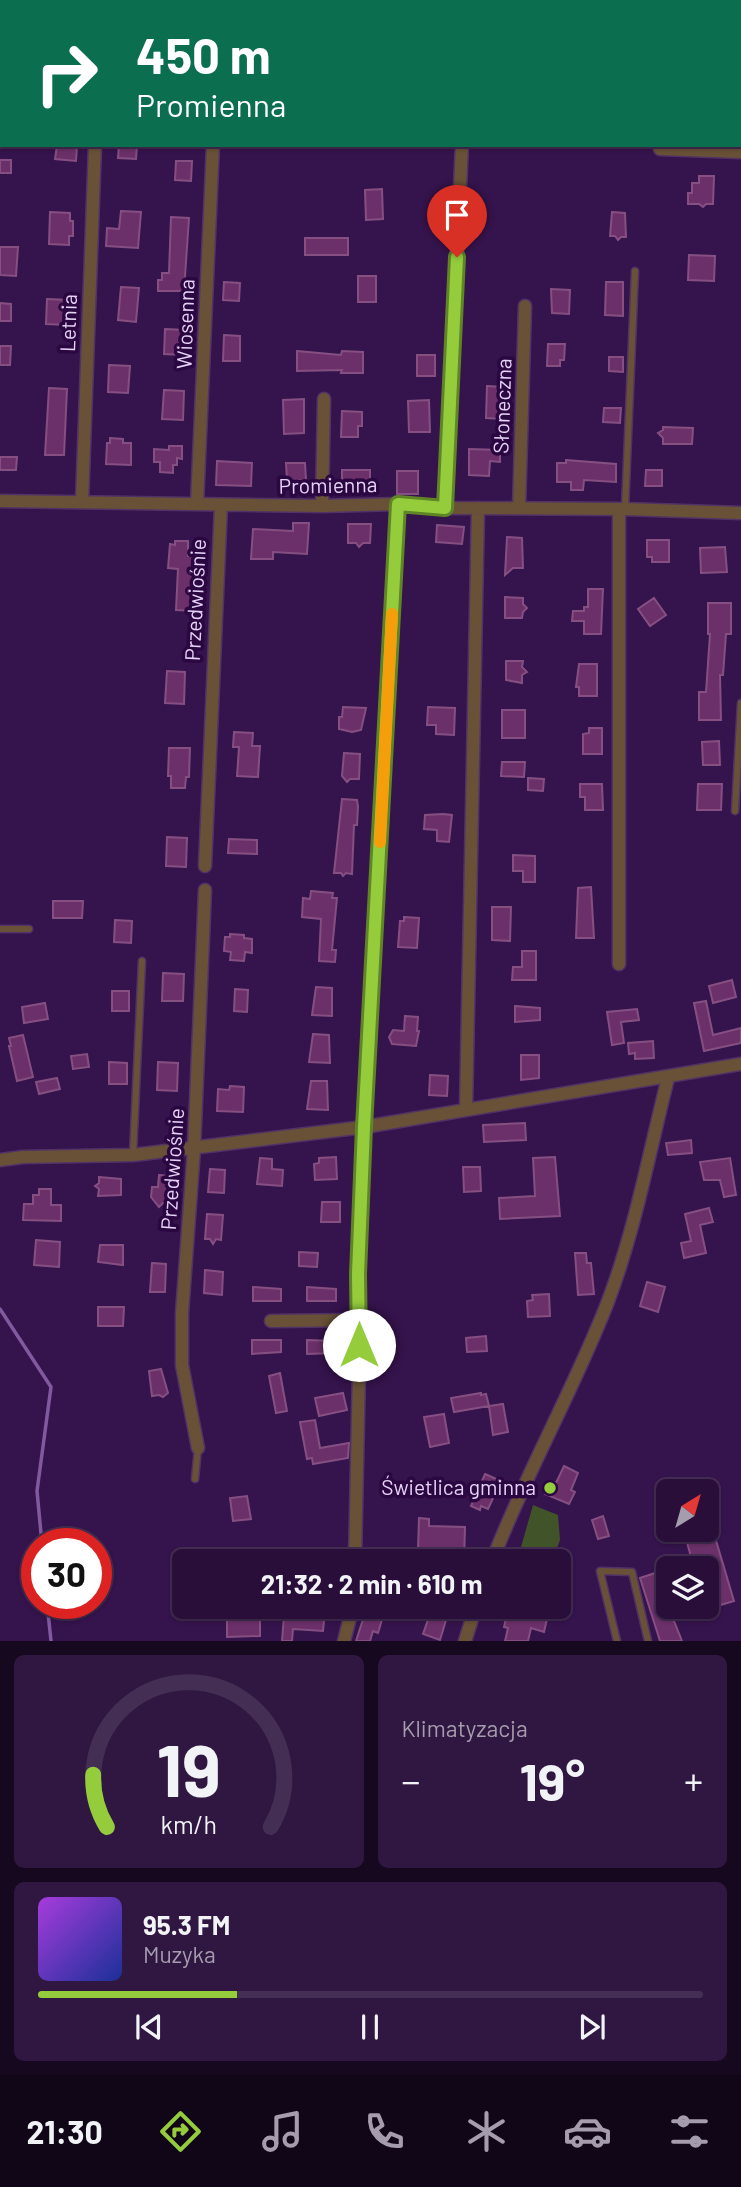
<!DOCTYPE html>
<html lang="pl">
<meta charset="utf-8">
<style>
:root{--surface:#280e39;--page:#301741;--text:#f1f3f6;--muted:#a59cae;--line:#442e53;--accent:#94cc3c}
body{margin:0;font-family:Barlow,sans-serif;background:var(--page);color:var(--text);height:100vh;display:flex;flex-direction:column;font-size:26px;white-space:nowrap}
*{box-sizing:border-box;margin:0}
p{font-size:23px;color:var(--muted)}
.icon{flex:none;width:38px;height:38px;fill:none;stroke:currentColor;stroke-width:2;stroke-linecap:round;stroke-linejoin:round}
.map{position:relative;height:1641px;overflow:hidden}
.sheet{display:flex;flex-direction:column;gap:14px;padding:14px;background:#16081f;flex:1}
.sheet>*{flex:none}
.hud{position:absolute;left:0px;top:0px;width:742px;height:147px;box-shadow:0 2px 5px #0004,0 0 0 2px var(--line);background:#0b6e4f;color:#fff;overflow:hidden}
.needle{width:46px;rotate:37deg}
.controls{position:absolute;left:656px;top:1479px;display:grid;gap:14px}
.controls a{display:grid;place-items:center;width:63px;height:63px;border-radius:10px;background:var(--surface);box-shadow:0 2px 5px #0004,0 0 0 2px var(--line);font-size:35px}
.speed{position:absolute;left:21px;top:1528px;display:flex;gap:14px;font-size:35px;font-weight:700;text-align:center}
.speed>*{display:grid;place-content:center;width:91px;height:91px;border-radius:50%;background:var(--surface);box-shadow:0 2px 5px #0004,0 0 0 2px var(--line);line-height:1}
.speed .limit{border:10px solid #d22;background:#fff;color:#111}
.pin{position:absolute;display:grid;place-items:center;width:60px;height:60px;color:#fff;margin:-72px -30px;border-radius:50% 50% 50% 0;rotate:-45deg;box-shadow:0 0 7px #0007}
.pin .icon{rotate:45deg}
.me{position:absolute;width:77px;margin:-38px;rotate:0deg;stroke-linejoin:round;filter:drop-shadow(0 0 5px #0008)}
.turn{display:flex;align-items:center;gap:24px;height:147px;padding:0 21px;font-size:32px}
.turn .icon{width:91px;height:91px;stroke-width:2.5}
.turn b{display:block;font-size:49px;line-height:60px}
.big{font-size:52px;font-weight:700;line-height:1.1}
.sheet .tile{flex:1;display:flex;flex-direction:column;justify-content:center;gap:10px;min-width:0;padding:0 24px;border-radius:10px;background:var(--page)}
.sheet .dial{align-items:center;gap:0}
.dial svg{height:182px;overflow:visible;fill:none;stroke:var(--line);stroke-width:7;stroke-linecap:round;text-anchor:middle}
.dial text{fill:var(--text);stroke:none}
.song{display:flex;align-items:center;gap:21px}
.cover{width:84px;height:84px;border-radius:10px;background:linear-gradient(135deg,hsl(280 70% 55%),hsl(230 70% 35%))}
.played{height:7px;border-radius:4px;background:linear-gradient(90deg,var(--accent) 30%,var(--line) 30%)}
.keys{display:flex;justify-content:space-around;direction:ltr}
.heat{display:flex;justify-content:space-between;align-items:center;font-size:38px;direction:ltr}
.sheet .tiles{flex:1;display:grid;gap:14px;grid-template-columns:1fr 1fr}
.tile:last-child{grid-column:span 2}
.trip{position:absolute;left:172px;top:1549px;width:399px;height:70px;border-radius:10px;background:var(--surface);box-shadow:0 2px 5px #0004,0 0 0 2px var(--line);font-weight:700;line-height:70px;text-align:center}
.tab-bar{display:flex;height:112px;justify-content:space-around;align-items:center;background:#100617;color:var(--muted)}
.tab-bar .icon{width:49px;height:49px}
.tab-bar .active{color:var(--accent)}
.tab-bar b{font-size:32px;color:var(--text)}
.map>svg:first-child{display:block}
.green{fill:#415429}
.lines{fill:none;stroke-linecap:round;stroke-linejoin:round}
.stream{stroke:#80599f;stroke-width:3.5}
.building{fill:#6b3069;stroke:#854f82;stroke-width:2}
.lane-casing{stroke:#513267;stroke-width:9}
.street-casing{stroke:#513267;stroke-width:15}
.lane{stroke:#695137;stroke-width:6}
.street{stroke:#695137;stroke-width:12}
.route-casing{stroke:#608527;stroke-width:18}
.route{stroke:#94cc3c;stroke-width:12}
.slow{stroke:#f59e0b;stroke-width:12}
.poi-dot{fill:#94cc3c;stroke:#2b0741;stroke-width:2.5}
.labels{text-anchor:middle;stroke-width:7;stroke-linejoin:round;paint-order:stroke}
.street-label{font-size:21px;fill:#e5d3f6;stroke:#2b0741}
.poi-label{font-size:21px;fill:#e5d3f6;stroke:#2b0741;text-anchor:end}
</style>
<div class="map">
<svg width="741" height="1641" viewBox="0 0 741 1641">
<rect width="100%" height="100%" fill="#35134c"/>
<path class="green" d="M 533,1505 L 558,1515 L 560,1540 L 553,1558 L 521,1547 Z"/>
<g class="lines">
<path class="stream" d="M 0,1309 L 51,1387 L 37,1491 L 42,1544
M 47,1603 L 51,1641"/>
</g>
<path class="building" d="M 57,145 L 77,145 L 76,161 L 55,159 Z
M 119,145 L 137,145 L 136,159 L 118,158 Z
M 0,160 L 11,160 L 11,173 L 0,173 Z
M 176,161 L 192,161 L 191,181 L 175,180 Z
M 699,176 L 714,176 L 713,204 L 706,204 L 703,207 L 699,204 L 688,204 L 688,193 L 692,193 L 692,183 L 699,183 Z
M 382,189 L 383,219 L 366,220 L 365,190 Z
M 121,211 L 141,212 L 138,248 L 106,246 L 107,228 L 119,229 Z
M 50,212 L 70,213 L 70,221 L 73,221 L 73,236 L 69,236 L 69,245 L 49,244 Z
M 612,212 L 625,213 L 626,237 L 621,237 L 618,240 L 615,236 L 610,236 Z
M 171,217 L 189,218 L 184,291 L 158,291 L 158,280 L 162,280 L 162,273 L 169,273 Z
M 305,238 L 348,238 L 348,255 L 305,255 Z
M 0,247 L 18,247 L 16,276 L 0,275 Z
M 689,255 L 715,256 L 714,281 L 688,280 Z
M 358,276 L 376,276 L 376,302 L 358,302 Z
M 224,282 L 240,283 L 239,301 L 223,300 Z
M 606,282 L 623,282 L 623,316 L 605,315 Z
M 121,287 L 139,288 L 136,322 L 118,320 Z
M 551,289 L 570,290 L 569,314 L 552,313 Z
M 47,299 L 69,300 L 68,325 L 46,324 Z
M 0,303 L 11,304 L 11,321 L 0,321 Z
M 165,329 L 185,330 L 184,355 L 164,354 Z
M 224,335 L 240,336 L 240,361 L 223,361 Z
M 548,344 L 565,344 L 564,360 L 560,360 L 560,366 L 547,366 Z
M 0,346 L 11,346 L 10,365 L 0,365 Z
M 297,351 L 341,355 L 342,351 L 363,352 L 363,373 L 341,373 L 342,370 L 297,371 Z
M 417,355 L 435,355 L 435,376 L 417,376 Z
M 609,357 L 623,357 L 623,372 L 609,371 Z
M 109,365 L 130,366 L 128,393 L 108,392 Z
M 487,386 L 504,387 L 503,419 L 486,418 Z
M 49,388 L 67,389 L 64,455 L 45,455 Z
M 164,390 L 184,391 L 183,420 L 162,419 Z
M 304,399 L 304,433 L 284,434 L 283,400 Z
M 429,400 L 430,432 L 409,432 L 408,401 Z
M 604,408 L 621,408 L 620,423 L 603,422 Z
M 342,411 L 362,412 L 362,426 L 358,426 L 358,437 L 341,437 Z
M 663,427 L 693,428 L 692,444 L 663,444 L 663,438 L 658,433 L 663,430 Z
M 110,438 L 123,439 L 123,443 L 131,443 L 131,465 L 106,464 L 107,443 L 110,443 Z
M 169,446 L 182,446 L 182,459 L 177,458 L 177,465 L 173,465 L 173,473 L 160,472 L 160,462 L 154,462 L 154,449 L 169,450 Z
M 469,449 L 500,450 L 500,462 L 490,461 L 489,476 L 469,475 Z
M 0,457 L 17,457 L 16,470 L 0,470 Z
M 566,460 L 616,464 L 616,482 L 584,480 L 583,490 L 571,490 L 571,482 L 557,482 L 557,463 L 566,463 Z
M 217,461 L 252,463 L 251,486 L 216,485 Z
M 286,463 L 305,463 L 306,480 L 287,481 Z
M 342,470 L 370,470 L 370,490 L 342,490 Z
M 646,470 L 662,470 L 662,486 L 645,486 Z
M 397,471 L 418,471 L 418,494 L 397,494 Z
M 293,523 L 309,523 L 307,554 L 273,552 L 273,559 L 251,559 L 253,529 L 293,531 Z
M 348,524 L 371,524 L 370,543 L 363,543 L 359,547 L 356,543 L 348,543 Z
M 437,525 L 464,527 L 462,544 L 436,542 Z
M 507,537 L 522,538 L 523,568 L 513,568 L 505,575 Z
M 647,540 L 669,540 L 669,562 L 652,562 L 652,557 L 647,557 Z
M 175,541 L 188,541 L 188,556 L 199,556 L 195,611 L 176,610 L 178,569 L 168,568 L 170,544 L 175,545 Z
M 725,547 L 727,572 L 701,573 L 700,548 Z
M 588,589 L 603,589 L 601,634 L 584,634 L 584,621 L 572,621 L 573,611 L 584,611 L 584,607 L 588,607 Z
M 505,597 L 523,598 L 523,604 L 527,608 L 523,612 L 522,618 L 505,618 Z
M 654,598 L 666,615 L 650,626 L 638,609 Z
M 708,603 L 731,603 L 731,634 L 726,634 L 723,675 L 720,675 L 721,720 L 699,720 L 699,692 L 706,692 L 710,634 L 708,634 Z
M 506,661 L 523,661 L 522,667 L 527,672 L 522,675 L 522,683 L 506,680 Z
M 579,664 L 597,664 L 597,696 L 579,696 L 579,687 L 576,687 Z
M 167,671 L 185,672 L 184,704 L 165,703 Z
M 343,707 L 366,708 L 361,730 L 352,732 L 339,729 L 339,717 L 342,717 Z
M 428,707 L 455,708 L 454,735 L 436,734 L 436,725 L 427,725 Z
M 502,710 L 525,710 L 525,738 L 502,738 Z
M 589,728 L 602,728 L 602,754 L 583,754 L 583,734 L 589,733 Z
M 234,732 L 253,733 L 252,746 L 260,746 L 258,777 L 237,776 L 239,747 L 233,747 Z
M 719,741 L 720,765 L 703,765 L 702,742 Z
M 169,748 L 190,748 L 189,777 L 186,777 L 185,788 L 171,788 L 171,776 L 168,776 Z
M 344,753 L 360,754 L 359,779 L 350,779 L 347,782 L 342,776 Z
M 502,762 L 525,762 L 524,777 L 501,776 Z
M 528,778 L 544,779 L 543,791 L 528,790 Z
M 580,784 L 602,784 L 603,810 L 585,810 L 585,797 L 580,797 Z
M 698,784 L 722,784 L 721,810 L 697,810 Z
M 342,799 L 357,800 L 358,806 L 357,825 L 354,825 L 352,874 L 346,873 L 343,876 L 341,873 L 334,873 Z
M 443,814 L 452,815 L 449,842 L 437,841 L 437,830 L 424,829 L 425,815 Z
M 167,837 L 187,838 L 186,867 L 166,866 Z
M 229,839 L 257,840 L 257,854 L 228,853 Z
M 513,855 L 535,856 L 535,882 L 523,882 L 523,871 L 513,871 Z
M 591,887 L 594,938 L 576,938 L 578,888 Z
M 311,891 L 333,893 L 332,898 L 337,898 L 332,950 L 336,950 L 335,962 L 319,961 L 321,919 L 302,917 L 303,898 L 310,899 Z
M 53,901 L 83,901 L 82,918 L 53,918 Z
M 492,907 L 511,907 L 510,941 L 492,940 Z
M 404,917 L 419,918 L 417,948 L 398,947 L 400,921 L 404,921 Z
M 115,920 L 132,921 L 131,943 L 114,942 Z
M 230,934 L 244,935 L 244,938 L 252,939 L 252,953 L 245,952 L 244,961 L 230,960 L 231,952 L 224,951 L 225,937 L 230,937 Z
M 522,951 L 536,951 L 536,980 L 512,980 L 513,967 L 522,967 Z
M 163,973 L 184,974 L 183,1001 L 162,1001 Z
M 732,980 L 736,997 L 713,1003 L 709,986 Z
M 316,987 L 332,988 L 332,1016 L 312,1015 Z
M 235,989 L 248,990 L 247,1012 L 234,1011 Z
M 112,991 L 129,991 L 129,1011 L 112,1011 Z
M 706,1001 L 713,1035 L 741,1028 L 741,1043 L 704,1051 L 694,1003 Z
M 45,1003 L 48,1019 L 24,1023 L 22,1007 Z
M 515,1006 L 540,1008 L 540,1020 L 515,1022 Z
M 637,1009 L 639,1020 L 621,1022 L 624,1043 L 612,1045 L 607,1012 Z
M 405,1016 L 418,1017 L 417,1031 L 419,1031 L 416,1046 L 392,1044 L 389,1037 L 393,1030 L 404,1031 Z
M 313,1034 L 329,1035 L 330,1063 L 309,1062 Z
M 23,1035 L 33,1077 L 17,1081 L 9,1046 L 11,1046 L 9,1038 Z
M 653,1041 L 654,1058 L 635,1059 L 635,1053 L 629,1054 L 628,1043 Z
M 87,1054 L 89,1067 L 73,1069 L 71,1056 Z
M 521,1055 L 539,1055 L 539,1078 L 521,1080 Z
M 109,1062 L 127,1063 L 127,1084 L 109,1084 Z
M 158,1062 L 178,1063 L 177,1091 L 157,1090 Z
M 430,1075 L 448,1076 L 447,1096 L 429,1095 Z
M 57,1078 L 60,1089 L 39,1094 L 36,1082 Z
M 311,1081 L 327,1081 L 328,1110 L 307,1109 Z
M 230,1086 L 244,1087 L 243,1112 L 217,1111 L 218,1089 L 229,1090 Z
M 525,1123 L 526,1140 L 484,1142 L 483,1125 Z
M 691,1140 L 692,1153 L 668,1155 L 666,1143 Z
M 336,1157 L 337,1179 L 315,1180 L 314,1164 L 319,1163 L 319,1158 Z
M 555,1157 L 560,1216 L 500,1219 L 499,1198 L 535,1196 L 533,1158 Z
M 260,1158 L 272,1159 L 272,1169 L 283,1170 L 282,1186 L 257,1184 Z
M 730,1158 L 736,1195 L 724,1197 L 720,1180 L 704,1180 L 700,1162 Z
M 463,1167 L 480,1167 L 481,1191 L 464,1192 Z
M 210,1169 L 225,1170 L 224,1193 L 208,1192 Z
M 159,1175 L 170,1176 L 171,1188 L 170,1203 L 163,1203 L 159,1207 L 151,1197 L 152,1187 L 158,1187 Z
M 99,1177 L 121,1179 L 121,1195 L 98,1196 L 99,1189 L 95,1186 L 99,1183 Z
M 39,1189 L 51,1189 L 51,1205 L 61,1205 L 61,1221 L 23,1220 L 24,1204 L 33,1204 L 33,1195 L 39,1195 Z
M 322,1202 L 340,1202 L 340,1222 L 321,1222 Z
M 709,1208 L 713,1222 L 700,1225 L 706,1253 L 684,1258 L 681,1243 L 691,1241 L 685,1214 Z
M 207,1214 L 223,1215 L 221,1240 L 216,1239 L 213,1244 L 210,1239 L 205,1239 Z
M 36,1240 L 60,1242 L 59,1267 L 34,1265 Z
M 100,1245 L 123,1245 L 123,1265 L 98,1262 Z
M 299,1252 L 318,1253 L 317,1267 L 299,1266 Z
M 575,1253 L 586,1253 L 587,1263 L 591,1263 L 594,1294 L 578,1295 Z
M 152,1263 L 166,1264 L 165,1292 L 150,1292 Z
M 205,1270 L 223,1272 L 222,1295 L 204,1293 Z
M 647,1282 L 665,1287 L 658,1312 L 640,1306 Z
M 253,1287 L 281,1289 L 281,1301 L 253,1301 Z
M 307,1287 L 336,1289 L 336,1301 L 307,1301 Z
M 549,1294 L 550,1316 L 528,1317 L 527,1301 L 533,1300 L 532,1295 Z
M 98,1307 L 124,1307 L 123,1326 L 98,1326 Z
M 486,1336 L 487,1351 L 467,1352 L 466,1338 Z
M 252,1340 L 281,1340 L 281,1352 L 252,1354 Z
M 307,1340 L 335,1341 L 335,1353 L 307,1354 Z
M 161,1369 L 168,1393 L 163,1397 L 159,1395 L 152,1396 L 149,1371 Z
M 280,1373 L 287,1411 L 276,1413 L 269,1376 Z
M 343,1393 L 347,1410 L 319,1416 L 315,1398 Z
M 481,1393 L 481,1395 L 486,1394 L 489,1406 L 454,1412 L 451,1398 Z
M 503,1404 L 508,1432 L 493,1435 L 489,1406 Z
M 444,1414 L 449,1443 L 430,1447 L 424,1417 Z
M 315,1420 L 320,1448 L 349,1443 L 348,1458 L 313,1464 L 312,1458 L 307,1459 L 300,1422 Z
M 564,1466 L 578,1473 L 571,1490 L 575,1492 L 569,1504 L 545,1494 L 551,1481 L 556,1483 Z
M 485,1474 L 501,1481 L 488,1509 L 481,1506 L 480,1510 L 471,1506 Z
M 247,1496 L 251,1519 L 233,1521 L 230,1498 Z
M 603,1516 L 609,1536 L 598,1539 L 592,1520 Z
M 419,1518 L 429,1519 L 429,1526 L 465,1527 L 464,1561 L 446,1561 L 446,1552 L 418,1550 Z
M 712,1527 L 734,1601 L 707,1609 L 707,1568 L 694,1568 L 685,1535 Z
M 661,1571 L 668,1597 L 668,1606 L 682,1641 L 660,1641 L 640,1578 Z
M 514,1606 L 550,1606 L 544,1632 L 531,1628 L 528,1641 L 505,1641 L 508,1628 L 504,1627 L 508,1610 L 513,1611 Z
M 367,1607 L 384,1613 L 378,1633 L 373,1631 L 370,1641 L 356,1641 Z
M 292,1608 L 325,1611 L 323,1631 L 293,1629 L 292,1641 L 282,1641 L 284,1616 L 291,1617 Z
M 260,1614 L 260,1636 L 227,1637 L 227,1615 Z
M 430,1614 L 446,1620 L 440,1640 L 423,1634 Z"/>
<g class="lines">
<g class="lane-casing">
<path id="lane" d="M 625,509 L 635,271
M 735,811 L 741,703
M 0,929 L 29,929
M 133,1154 L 142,961
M 195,1479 L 198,1448
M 617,1641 L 600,1571 L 632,1572 L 648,1641"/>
</g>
<g class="street-casing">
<path id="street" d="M 99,2 L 99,0
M 216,2 L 217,0
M 660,149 L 741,152
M 0,501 L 322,506 L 398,504 L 445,508 L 625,509 L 741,513
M 82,502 L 95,145
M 197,504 L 213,145
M 322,506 L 324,399
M 445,508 L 462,145
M 519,508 L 525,306
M 619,509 L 619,964
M 205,866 L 221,505
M 466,1110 L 478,508
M 0,1160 L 23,1157 L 133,1155 L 364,1127 L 741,1064
M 271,1321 L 359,1320
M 198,1448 L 182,1365 L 182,1313 L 194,1149 L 205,890
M 355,1561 L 359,1370 L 358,1274 L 364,1127 L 398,504
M 492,1561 C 526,1473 573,1391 607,1304 C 635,1231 649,1153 668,1078
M 344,1641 L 353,1606
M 465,1641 L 476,1606"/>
</g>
<use href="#lane" class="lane"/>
<use href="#street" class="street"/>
</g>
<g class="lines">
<g class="route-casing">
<path id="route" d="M 359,1345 L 358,1274 L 364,1127 L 398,504 L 445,508 L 457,257"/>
</g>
<use href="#route" class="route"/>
<path class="slow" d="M 380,842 L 392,614"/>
</g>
<circle class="poi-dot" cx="550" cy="1488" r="7"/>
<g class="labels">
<g class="street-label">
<text transform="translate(69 323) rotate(-88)" y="7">Letnia</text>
<text transform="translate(186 324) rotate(-88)" y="7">Wiosenna</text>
<text transform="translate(503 406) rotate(-88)" y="7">Słoneczna</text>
<text transform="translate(328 486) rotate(-1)" y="7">Promienna</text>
<text transform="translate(196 600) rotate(-87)" y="7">Przedwiośnie</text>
<text transform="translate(173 1169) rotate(-86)" y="7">Przedwiośnie</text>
</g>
<g class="poi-label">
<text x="536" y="1495">Świetlica gminna</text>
</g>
</g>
</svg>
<div class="controls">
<a><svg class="needle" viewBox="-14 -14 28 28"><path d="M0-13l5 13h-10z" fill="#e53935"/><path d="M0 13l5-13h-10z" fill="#a59cae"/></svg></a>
<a><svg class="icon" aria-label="layers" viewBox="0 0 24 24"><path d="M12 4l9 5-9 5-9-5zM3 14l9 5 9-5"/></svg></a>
</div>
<div class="speed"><div class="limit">30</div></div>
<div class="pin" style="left:457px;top:257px;background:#d93025"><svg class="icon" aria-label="arrive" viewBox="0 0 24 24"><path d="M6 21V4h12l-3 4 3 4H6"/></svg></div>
<svg class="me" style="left:359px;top:1345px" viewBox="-20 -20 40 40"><circle r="19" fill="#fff"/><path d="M0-13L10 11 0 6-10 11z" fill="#94cc3c"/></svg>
<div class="trip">21:32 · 2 min · 610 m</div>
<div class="hud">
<div class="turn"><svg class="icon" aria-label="right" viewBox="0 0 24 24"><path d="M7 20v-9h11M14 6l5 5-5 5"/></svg><div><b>450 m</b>Promienna</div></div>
</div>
</div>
<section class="sheet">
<div class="tiles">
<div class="tile dial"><svg viewBox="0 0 100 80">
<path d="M14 69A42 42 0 1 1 86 69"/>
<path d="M14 69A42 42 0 0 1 8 46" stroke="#94cc3c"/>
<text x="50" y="56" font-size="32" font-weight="700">19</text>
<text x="50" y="72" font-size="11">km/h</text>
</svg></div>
<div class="tile"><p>Klimatyzacja</p>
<div class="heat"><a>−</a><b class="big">19°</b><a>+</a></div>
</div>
<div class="tile">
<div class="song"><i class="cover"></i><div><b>95.3 FM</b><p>Muzyka</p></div></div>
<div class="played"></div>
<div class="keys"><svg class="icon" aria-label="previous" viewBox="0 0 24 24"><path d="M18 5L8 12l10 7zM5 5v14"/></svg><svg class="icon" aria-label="pause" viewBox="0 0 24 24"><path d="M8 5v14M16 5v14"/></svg><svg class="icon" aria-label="next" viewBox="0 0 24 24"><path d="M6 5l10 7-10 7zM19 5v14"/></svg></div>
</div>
</div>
</section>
<nav class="tab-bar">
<b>21:30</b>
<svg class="icon active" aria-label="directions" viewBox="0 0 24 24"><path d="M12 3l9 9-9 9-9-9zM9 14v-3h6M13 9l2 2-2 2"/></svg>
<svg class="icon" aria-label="music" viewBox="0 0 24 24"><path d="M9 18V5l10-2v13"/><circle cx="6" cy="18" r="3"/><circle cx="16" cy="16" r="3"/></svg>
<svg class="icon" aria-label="phone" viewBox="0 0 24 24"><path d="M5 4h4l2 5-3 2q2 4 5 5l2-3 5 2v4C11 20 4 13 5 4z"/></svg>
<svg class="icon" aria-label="climate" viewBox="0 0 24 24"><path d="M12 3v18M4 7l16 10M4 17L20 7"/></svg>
<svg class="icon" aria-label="car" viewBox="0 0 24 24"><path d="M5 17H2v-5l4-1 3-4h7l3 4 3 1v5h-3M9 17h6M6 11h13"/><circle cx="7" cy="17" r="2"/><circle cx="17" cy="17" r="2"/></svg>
<svg class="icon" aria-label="filters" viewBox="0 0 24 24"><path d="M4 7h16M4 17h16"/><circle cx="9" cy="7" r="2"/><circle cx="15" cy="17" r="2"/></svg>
</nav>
